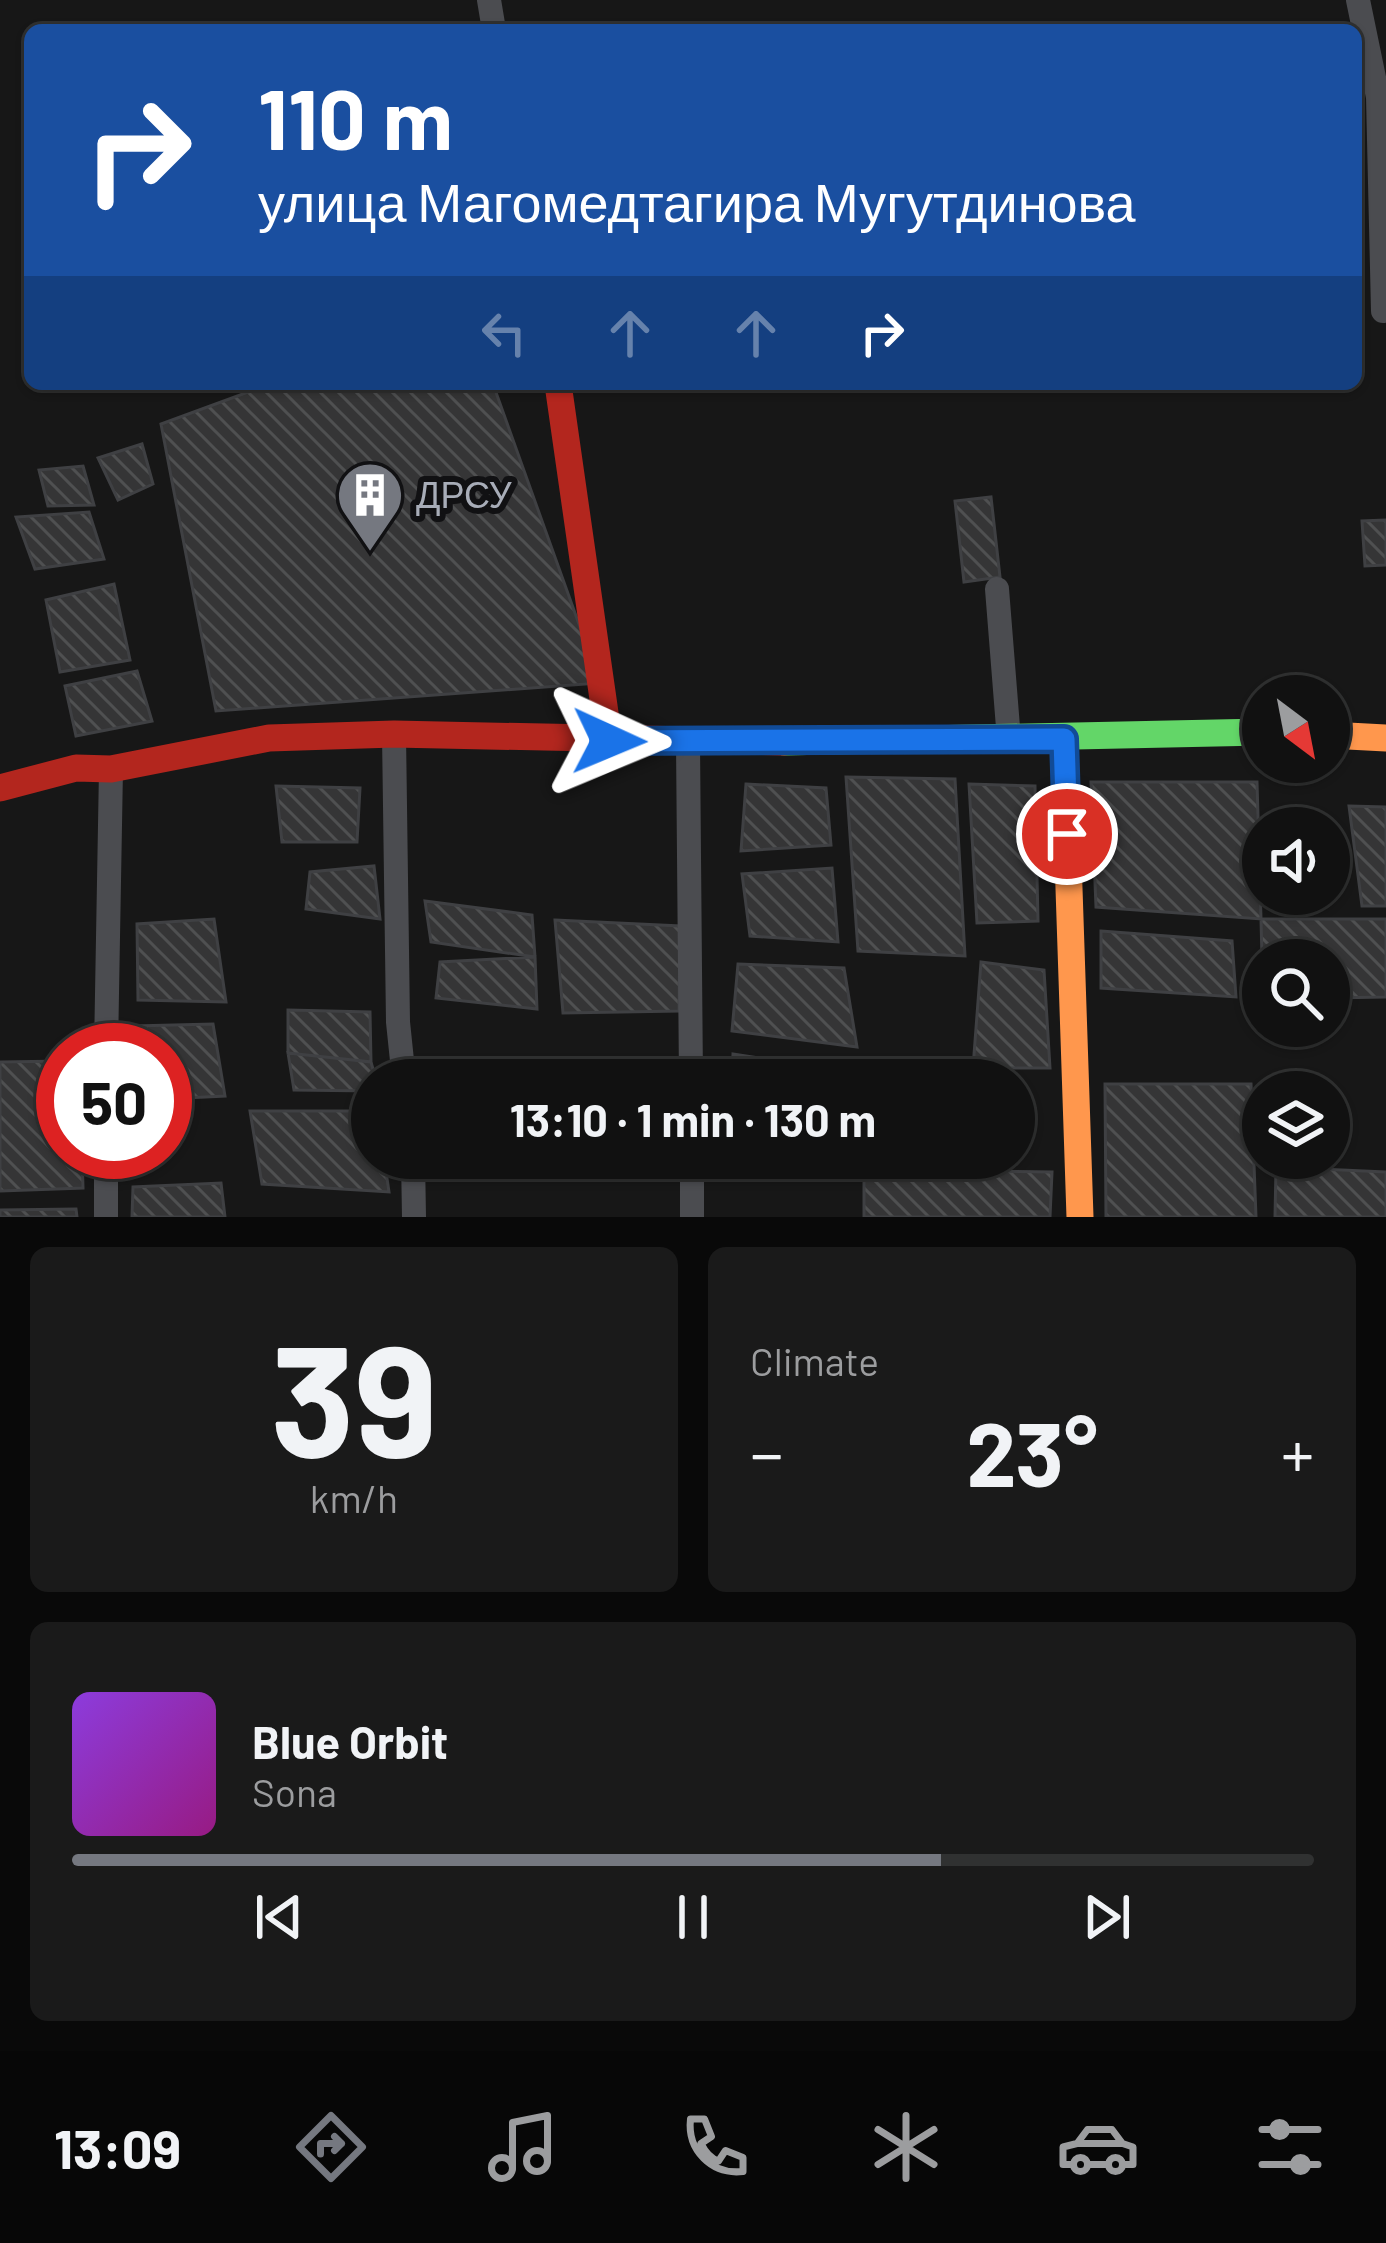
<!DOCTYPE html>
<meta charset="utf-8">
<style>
:root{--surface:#111;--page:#1a1a1a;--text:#f1f3f6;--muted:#9c9d9f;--line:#303131;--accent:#757880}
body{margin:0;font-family:Barlow,sans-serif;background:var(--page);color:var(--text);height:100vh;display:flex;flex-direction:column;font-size:45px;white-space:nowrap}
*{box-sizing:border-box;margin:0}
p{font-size:39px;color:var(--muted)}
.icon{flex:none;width:66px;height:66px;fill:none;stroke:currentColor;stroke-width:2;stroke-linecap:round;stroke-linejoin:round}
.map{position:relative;height:1217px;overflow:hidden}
.drawer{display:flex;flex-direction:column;gap:30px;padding:30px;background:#090909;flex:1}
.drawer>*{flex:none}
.top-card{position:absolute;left:24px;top:24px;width:1338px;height:366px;border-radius:18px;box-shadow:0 3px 9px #0004,0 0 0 3px var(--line);background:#1a4fa0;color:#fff;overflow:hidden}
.needle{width:78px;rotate:148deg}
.buttons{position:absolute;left:1242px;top:675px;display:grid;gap:24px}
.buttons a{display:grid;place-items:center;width:108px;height:108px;border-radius:50%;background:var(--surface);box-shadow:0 3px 9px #0004,0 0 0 3px var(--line);font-size:60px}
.speed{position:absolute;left:36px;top:1023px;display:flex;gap:24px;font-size:60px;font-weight:700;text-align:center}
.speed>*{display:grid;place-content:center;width:156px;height:156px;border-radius:50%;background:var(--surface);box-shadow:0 3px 9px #0004,0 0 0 3px var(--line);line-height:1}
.speed .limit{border:18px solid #d22;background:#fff;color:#111}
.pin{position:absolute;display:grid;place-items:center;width:102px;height:102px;color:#fff;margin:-51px;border:6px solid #fff;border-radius:50%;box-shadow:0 3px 12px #0007}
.me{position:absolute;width:132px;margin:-66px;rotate:91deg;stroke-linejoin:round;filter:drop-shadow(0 0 9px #0008)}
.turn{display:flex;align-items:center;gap:42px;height:252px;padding:0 36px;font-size:54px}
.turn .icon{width:156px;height:156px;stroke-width:2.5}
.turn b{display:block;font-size:84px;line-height:102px}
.lanes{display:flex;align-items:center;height:114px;padding:0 36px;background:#0003;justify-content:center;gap:60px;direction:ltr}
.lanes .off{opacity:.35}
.big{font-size:90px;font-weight:700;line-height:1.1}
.drawer .card{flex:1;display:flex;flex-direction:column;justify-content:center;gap:18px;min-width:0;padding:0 42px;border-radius:18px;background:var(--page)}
.drawer .dial{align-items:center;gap:0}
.dial b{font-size:156px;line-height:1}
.song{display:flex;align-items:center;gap:36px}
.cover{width:144px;height:144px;border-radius:18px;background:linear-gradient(135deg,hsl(270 70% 55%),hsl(310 70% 35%))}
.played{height:12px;border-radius:6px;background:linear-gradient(90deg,var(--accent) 70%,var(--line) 70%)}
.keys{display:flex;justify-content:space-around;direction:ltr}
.heat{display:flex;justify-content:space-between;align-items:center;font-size:66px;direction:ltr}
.drawer .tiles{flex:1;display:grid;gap:30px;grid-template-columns:1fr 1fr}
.card:last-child{grid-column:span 2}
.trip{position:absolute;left:351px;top:1059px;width:684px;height:120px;border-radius:60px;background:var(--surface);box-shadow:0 3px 9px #0004,0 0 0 3px var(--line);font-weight:700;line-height:120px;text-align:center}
.dock{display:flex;height:192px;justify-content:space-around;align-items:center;background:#070707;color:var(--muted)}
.dock .icon{width:84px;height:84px}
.dock .selected{color:var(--accent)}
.dock b{font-size:54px;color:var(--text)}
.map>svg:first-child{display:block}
.building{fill:url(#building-back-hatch);stroke:#3f4043;stroke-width:3}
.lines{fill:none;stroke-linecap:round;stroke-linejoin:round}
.street{stroke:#4b4c50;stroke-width:24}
.fast{stroke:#63d668;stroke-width:27}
.slow{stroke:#ff974d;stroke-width:27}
.jam{stroke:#b3261e;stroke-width:27}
.route-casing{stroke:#114b97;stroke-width:30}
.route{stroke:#1a73e8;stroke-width:21}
.labels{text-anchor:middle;stroke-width:12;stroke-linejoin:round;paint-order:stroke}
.poi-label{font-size:36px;fill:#a8adb8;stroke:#111113;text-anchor:start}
</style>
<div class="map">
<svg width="1386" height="1217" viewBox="0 0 1386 1217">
<defs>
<pattern id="building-back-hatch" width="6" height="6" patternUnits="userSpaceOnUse" patternTransform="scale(3)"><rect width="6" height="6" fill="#353536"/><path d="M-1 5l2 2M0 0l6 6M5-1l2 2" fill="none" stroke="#4f5051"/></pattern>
</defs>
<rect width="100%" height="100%" fill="#171717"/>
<path class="building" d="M 270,384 L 493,384 L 600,683 L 216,711 L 161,424 Z
M 142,444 L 153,484 L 118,500 L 98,458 Z
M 83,466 L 94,505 L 48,506 L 39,470 Z
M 991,497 L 1000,577 L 964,582 L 955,501 Z
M 89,512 L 104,559 L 35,569 L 16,517 Z
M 1386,520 L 1386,565 L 1365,566 L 1362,521 Z
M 114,584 L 130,660 L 60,672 L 46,600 Z
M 137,671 L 152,721 L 76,736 L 65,686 Z
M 846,777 L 955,779 L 965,956 L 858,951 Z
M 1091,782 L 1257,782 L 1261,919 L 1096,907 Z
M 746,784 L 826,788 L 831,845 L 741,851 Z
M 969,784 L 1035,786 L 1038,921 L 977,923 Z
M 276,786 L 360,788 L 357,842 L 282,842 Z
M 1349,806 L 1386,807 L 1386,906 L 1362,906 Z
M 374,866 L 380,919 L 306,909 L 310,872 Z
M 832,868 L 838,942 L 750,936 L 742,874 Z
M 425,901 L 532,915 L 535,957 L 431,942 Z
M 214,919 L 226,1002 L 138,1000 L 137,924 Z
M 1261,919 L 1386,919 L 1386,997 L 1329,998 L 1329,960 L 1263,960 L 1263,999 Z
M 555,920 L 680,926 L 679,1011 L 563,1013 Z
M 1101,931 L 1232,941 L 1236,997 L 1101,988 Z
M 535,957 L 537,1009 L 436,998 L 440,962 Z
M 981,962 L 1044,970 L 1050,1068 L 973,1068 Z
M 738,964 L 844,968 L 857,1047 L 732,1031 Z
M 288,1010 L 370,1012 L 371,1062 L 288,1053 Z
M 213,1024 L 225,1096 L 165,1099 L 165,1050 L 133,1050 L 134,1026 Z
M 288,1053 L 371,1062 L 376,1080 L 372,1080 L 372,1091 L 294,1090 Z
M 733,1054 L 849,1072 L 850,1080 L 732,1080 Z
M 63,1061 L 63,1152 L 82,1152 L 83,1188 L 0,1191 L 0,1062 Z
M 1105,1084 L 1251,1084 L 1256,1217 L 1106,1217 Z
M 250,1111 L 372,1111 L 372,1158 L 384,1158 L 389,1192 L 262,1184 Z
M 1276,1167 L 1386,1172 L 1386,1217 L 1275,1217 Z
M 864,1169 L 1052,1172 L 1050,1217 L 864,1217 Z
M 221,1183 L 225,1217 L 132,1217 L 133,1187 Z
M 76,1209 L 77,1217 L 0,1217 L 0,1210 Z"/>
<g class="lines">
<path class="street" d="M 489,0 L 494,30
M 1358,0 L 1378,97 L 1383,311
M 997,589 L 1009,740
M 394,734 L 398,1022 L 404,1080
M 688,743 L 691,1080
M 106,1050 L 111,769
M 413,1158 L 414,1217
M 692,1158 L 692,1217
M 106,1217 L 106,1152"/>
<path class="fast" d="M 784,742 L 1263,732"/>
<path class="slow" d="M 1329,735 L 1386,738
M 1064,739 L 1080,1217"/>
<path class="jam" d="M 558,384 L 609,741
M 0,788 L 76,768 L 111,769 L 269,738 L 394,734 L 784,742"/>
</g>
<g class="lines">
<g class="route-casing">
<path id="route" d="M 609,741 L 1064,739 L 1067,834"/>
</g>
<use href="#route" class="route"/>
</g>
<defs>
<g id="building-pin" transform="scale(3.45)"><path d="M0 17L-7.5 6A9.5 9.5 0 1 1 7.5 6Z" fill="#757880" stroke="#111113"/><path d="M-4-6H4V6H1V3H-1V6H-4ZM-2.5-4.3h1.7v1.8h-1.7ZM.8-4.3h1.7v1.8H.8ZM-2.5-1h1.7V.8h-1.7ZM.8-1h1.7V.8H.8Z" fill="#fff"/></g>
</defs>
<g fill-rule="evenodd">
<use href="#building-pin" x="370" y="495"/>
</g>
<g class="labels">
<g class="poi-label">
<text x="416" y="508">ДРСУ</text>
</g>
</g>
</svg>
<div class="buttons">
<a><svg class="needle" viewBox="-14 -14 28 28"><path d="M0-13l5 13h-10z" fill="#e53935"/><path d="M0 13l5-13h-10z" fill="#9c9d9f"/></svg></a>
<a><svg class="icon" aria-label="sound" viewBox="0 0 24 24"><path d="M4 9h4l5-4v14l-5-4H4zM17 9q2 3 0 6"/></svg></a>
<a><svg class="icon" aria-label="search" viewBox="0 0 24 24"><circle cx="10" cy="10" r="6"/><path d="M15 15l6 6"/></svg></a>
<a><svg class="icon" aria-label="layers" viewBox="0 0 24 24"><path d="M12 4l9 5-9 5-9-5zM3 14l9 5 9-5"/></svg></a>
</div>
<div class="speed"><div class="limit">50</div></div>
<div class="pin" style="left:1067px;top:834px;background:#d93025"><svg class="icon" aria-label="arrive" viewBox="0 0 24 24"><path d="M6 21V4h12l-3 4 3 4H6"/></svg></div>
<svg class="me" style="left:609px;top:741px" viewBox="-20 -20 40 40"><path d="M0-17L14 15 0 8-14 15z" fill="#1a73e8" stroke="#fff" stroke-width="4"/></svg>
<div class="trip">13:10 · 1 min · 130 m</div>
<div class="top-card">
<div class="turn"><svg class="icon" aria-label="right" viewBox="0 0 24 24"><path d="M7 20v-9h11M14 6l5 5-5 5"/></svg><div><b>110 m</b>улица Магомедтагира Мугутдинова</div></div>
<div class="lanes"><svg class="icon off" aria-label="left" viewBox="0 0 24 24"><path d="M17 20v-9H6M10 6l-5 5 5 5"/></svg><svg class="icon off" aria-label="ahead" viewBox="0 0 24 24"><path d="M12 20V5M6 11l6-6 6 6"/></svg><svg class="icon off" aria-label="ahead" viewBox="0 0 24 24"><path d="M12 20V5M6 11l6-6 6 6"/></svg><svg class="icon" aria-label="right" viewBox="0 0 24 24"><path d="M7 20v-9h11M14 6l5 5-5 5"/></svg></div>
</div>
</div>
<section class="drawer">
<div class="tiles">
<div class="card dial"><b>39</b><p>km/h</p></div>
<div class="card"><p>Climate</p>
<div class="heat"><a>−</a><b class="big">23°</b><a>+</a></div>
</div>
<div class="card">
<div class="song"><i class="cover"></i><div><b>Blue Orbit</b><p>Sona</p></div></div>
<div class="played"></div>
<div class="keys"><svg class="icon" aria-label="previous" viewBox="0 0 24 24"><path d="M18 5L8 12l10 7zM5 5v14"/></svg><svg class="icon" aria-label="pause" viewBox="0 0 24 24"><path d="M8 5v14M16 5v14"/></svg><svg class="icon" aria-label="next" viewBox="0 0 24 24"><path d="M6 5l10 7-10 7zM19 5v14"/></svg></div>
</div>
</div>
</section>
<nav class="dock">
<b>13:09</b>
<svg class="icon selected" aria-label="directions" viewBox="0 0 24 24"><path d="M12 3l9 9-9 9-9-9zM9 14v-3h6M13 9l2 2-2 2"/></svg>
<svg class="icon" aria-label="music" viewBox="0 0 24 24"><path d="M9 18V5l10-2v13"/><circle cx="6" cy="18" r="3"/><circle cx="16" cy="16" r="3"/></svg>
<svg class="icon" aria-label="phone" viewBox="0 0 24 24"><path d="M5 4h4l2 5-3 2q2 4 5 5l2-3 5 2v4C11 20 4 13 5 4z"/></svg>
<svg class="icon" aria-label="climate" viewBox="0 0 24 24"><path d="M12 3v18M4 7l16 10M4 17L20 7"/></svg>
<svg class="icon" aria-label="car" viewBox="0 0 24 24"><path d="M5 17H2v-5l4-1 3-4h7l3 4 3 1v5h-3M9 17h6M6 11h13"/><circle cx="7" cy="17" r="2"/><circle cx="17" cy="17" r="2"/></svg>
<svg class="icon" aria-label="filters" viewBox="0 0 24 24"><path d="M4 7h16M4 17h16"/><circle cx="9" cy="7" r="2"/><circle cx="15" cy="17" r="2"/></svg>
</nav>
